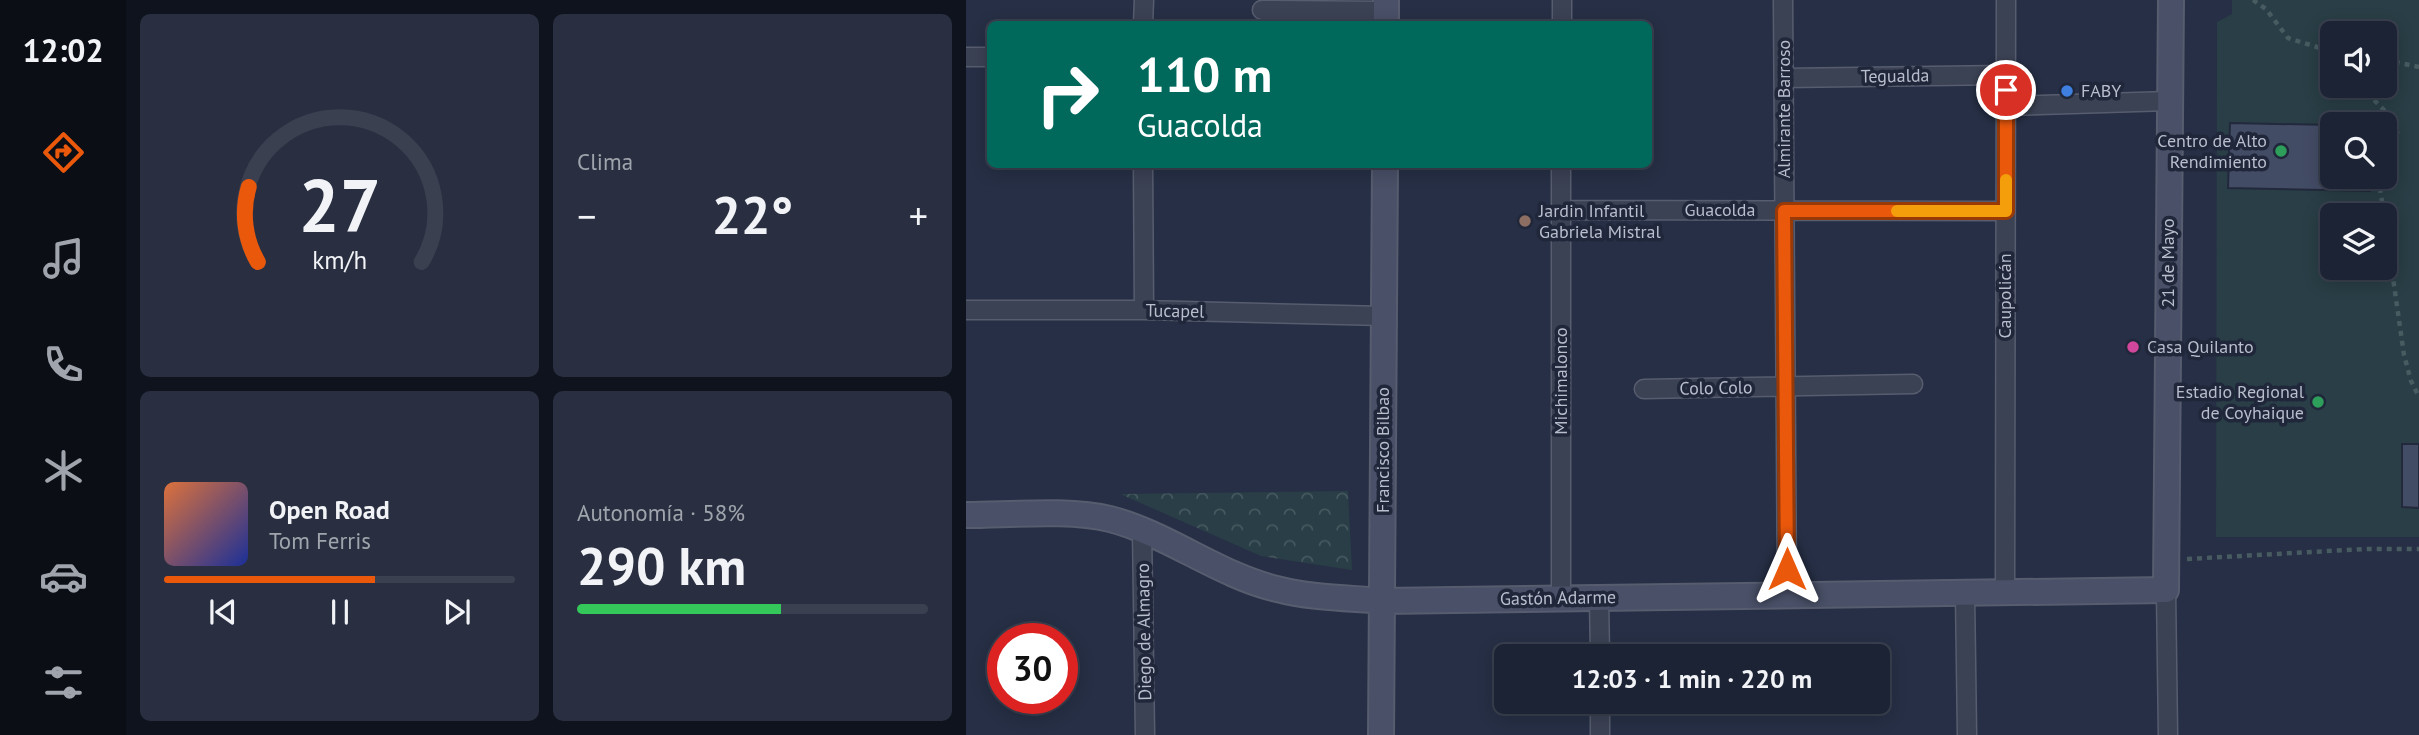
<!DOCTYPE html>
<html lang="es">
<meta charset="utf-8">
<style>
:root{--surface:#1c2334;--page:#292f40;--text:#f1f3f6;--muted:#a0a4ac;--line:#3a404f;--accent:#ea580c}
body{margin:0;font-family:"PT Sans",sans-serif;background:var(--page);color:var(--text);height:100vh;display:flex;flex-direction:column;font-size:26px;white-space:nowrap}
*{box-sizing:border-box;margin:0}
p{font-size:23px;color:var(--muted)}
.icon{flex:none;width:38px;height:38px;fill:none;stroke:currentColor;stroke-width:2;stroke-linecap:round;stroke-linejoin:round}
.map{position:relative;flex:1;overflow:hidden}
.panel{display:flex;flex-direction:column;gap:14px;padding:14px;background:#0f131d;width:840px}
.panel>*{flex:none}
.guide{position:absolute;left:21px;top:21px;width:665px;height:147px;border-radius:10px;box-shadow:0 4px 18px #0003,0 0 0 2px var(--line);background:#00695c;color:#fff;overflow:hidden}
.controls{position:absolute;left:1354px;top:21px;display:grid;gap:14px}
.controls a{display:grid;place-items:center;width:77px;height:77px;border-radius:10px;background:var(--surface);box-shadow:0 4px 18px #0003,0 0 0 2px var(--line);font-size:35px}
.speed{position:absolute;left:21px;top:623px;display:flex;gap:14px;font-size:35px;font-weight:700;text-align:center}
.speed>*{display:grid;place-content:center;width:91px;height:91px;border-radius:50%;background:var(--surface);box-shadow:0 4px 18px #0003,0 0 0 2px var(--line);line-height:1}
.speed .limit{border:10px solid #d22;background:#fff;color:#111}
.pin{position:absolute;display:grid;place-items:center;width:60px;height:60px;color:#fff;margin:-30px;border:4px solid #fff;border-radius:50%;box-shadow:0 2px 7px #0007}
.me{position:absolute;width:77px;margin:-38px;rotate:0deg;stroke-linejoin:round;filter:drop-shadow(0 0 5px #0008)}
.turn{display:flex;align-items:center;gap:24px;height:147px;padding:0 35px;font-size:32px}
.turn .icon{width:91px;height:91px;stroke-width:2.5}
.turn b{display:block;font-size:49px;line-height:60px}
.big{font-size:52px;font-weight:600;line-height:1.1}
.panel .widget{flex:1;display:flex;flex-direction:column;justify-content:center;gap:10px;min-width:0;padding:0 24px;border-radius:10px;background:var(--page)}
.panel .dial{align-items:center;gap:0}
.dial svg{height:182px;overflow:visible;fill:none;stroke:var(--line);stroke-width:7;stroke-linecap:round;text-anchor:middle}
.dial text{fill:var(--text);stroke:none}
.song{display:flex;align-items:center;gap:21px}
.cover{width:84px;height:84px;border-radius:10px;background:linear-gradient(135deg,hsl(20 70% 55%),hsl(230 70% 35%))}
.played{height:7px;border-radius:4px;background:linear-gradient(90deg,var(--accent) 60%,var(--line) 60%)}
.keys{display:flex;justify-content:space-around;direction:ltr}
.heat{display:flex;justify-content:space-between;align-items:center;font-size:38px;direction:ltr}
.charge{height:10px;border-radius:5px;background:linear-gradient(90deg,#34c759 58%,var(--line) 0)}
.panel .tiles{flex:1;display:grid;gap:14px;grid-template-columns:repeat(2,1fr)}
.trip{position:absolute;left:528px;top:644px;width:396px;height:70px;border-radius:10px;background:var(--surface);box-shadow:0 4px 18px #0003,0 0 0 2px var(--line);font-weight:600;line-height:70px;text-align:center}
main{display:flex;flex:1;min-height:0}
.dock{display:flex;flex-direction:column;width:126px;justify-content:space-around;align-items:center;background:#0b0e15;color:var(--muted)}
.dock .icon{width:49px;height:49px}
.dock .active{color:var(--accent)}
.dock b{font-size:32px;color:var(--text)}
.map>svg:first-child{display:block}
.grass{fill:#293e46;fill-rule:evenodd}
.forest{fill:url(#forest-crowns)}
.building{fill:#434c65;stroke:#22293c;stroke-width:2}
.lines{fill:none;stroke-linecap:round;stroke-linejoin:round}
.street-casing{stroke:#575d6f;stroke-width:21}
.secondary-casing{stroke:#575d6f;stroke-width:28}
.path{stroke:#475b61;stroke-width:4.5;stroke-dasharray:5 5;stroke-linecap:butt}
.street{stroke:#3b4254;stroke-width:18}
.secondary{stroke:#495067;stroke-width:24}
.route-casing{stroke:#983908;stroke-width:18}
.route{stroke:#ea580c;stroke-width:12}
.slow{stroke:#f59e0b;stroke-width:12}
.shop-dot{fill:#3f7fe0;stroke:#20273a;stroke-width:2.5}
.leisure-dot{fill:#2e9e5b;stroke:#20273a;stroke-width:2.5}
.education-dot{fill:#8d6e63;stroke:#20273a;stroke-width:2.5}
.hotel-dot{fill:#d1479c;stroke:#20273a;stroke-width:2.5}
.labels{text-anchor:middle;stroke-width:7;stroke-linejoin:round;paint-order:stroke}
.street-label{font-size:18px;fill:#b9becd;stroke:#20273a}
.poi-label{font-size:18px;fill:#b9becd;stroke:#20273a;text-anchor:start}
</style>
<main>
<nav class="dock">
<b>12:02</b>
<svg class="icon active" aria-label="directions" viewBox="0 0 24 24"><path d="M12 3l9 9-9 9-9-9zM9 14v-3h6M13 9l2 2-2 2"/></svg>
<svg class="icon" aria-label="music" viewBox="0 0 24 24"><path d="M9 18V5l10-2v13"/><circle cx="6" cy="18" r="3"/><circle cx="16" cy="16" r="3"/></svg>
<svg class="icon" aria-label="phone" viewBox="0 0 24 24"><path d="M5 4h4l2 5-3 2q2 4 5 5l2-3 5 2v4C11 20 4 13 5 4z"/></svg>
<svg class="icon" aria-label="climate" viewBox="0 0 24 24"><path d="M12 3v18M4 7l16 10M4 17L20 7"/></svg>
<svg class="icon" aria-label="car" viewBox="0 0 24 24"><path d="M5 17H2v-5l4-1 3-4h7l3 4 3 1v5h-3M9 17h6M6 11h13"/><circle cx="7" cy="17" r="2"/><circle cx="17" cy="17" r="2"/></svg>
<svg class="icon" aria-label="filters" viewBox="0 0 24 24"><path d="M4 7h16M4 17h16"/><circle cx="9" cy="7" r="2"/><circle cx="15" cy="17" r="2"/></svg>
</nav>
<section class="panel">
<div class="tiles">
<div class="widget dial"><svg viewBox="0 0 100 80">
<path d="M14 69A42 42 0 1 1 86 69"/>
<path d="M14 69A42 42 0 0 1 10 36" stroke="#ea580c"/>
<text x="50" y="56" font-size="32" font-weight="700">27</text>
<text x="50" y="72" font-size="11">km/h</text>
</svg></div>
<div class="widget"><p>Clima</p>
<div class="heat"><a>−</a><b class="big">22°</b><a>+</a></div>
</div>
<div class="widget">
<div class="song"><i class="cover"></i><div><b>Open Road</b><p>Tom Ferris</p></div></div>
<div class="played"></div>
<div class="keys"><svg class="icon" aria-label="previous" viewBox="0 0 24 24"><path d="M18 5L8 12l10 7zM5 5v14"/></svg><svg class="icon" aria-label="pause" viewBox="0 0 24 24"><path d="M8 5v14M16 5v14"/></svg><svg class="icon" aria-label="next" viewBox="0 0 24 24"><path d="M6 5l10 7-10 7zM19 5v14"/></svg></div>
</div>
<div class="widget"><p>Autonomía · 58%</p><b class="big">290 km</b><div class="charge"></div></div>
</div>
</section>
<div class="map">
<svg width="1453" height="735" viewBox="0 0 1453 735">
<defs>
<pattern id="forest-crowns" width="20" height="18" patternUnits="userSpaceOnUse" patternTransform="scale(1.75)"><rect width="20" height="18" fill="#293e46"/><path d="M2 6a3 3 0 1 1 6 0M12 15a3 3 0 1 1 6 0" fill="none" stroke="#465860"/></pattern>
</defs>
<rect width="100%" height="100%" fill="#262f45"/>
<path class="grass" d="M 1266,0 L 1453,0 L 1453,537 L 1250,537 L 1251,22 L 1266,14 ZM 1367,33 L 1419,33 L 1419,86 L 1367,86 ZM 1367,124 L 1419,124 L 1419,177 L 1367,177 ZM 1367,215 L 1419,215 L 1419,268 L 1367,268 Z"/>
<path class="forest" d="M 382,491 L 386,570 L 295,556 L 154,494 Z"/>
<path class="building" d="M 1264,123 L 1367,125 L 1367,177 L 1404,177 L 1404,191 L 1262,188 Z
M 1436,444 L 1453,444 L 1453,508 L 1436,507 Z"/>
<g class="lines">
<g class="street-casing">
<path id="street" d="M 817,0 L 821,595
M 296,10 L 420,11
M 177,24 L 178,0
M 596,24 L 596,0
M 0,57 L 24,57
M 818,78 L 1040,75
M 1040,106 L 1203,101
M 177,164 L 178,310
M 595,210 L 1039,211
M 0,310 L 178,310 L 418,316
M 678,389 L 947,384
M 176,530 L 179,735
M 1200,590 L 1202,735
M 999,593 L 1001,735
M 1039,593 L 1040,0
M 595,598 L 595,164
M 633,598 L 634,656
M 634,702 L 634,735"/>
</g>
<g class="secondary-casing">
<path id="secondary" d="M 420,24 L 420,0
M 0,515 C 42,515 104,509 144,519 C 202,534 252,575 311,589 C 345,598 382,598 417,601 L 1200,590 L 1205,0
M 415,735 L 419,164"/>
</g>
<path class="path" d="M 1287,0 L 1300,9 L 1322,38 L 1367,52
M 1419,60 L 1453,67
M 1394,86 L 1418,110 L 1432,134
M 1414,188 L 1418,215
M 1419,222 L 1438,355 L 1445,381 L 1453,397
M 1221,559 L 1398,549 L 1453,549"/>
<use href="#street" class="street"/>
<use href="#secondary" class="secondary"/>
</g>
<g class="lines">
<g class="route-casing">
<path id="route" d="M 821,569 L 818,211 L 1040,211 L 1040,90"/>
</g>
<use href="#route" class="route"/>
<path class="slow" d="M 931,211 L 1040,211 L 1040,180"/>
</g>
<circle class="shop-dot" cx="1101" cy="91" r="7"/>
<g class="leisure-dot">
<circle cx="1315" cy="151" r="7"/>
<circle cx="1352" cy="402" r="7"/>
</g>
<circle class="education-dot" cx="559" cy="221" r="7"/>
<circle class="hotel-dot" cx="1167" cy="347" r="7"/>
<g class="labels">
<g class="street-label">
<text transform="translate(929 76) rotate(-1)" y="6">Tegualda</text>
<text transform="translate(818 109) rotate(-90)" y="6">Almirante Barroso</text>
<text x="754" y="216">Guacolda</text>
<text transform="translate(1202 263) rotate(-90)" y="6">21 de Mayo</text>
<text transform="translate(1039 296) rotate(-90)" y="6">Caupolicán</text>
<text transform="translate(209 311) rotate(1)" y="6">Tucapel</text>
<text transform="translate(595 381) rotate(-90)" y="6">Michimalonco</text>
<text transform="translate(750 388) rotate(-1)" y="6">Colo Colo</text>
<text transform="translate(417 450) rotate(-90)" y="6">Francisco Bilbao</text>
<text transform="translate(592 598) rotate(-1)" y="6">Gastón Adarme</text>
<text transform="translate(178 632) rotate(-91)" y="6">Diego de Almagro</text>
</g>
<g class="poi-label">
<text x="1115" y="97">FABY</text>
<text x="1301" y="147" text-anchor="end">Centro de Alto<tspan x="1301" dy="21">Rendimiento</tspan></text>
<text x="573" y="217">Jardin Infantil<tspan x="573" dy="21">Gabriela Mistral</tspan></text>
<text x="1181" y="353">Casa Quilanto</text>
<text x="1338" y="398" text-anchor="end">Estadio Regional<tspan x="1338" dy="21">de Coyhaique</tspan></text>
</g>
</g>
</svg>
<div class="controls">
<a><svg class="icon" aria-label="sound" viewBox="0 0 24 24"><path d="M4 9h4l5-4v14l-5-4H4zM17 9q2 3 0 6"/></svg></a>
<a><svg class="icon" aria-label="search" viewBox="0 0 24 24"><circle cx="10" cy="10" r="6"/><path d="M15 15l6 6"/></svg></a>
<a><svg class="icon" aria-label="layers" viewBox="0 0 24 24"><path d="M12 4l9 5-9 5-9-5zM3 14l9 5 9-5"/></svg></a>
</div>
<div class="speed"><div class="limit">30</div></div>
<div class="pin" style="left:1040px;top:90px;background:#d93025"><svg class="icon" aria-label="arrive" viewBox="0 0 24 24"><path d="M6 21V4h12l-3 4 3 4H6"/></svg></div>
<svg class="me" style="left:821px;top:569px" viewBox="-20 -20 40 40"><path d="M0-17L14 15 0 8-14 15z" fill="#ea580c" stroke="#fff" stroke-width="4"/></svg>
<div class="trip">12:03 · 1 min · 220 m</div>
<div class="guide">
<div class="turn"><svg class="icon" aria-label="right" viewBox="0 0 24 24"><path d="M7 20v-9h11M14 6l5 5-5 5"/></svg><div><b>110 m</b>Guacolda</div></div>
</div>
</div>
</main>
